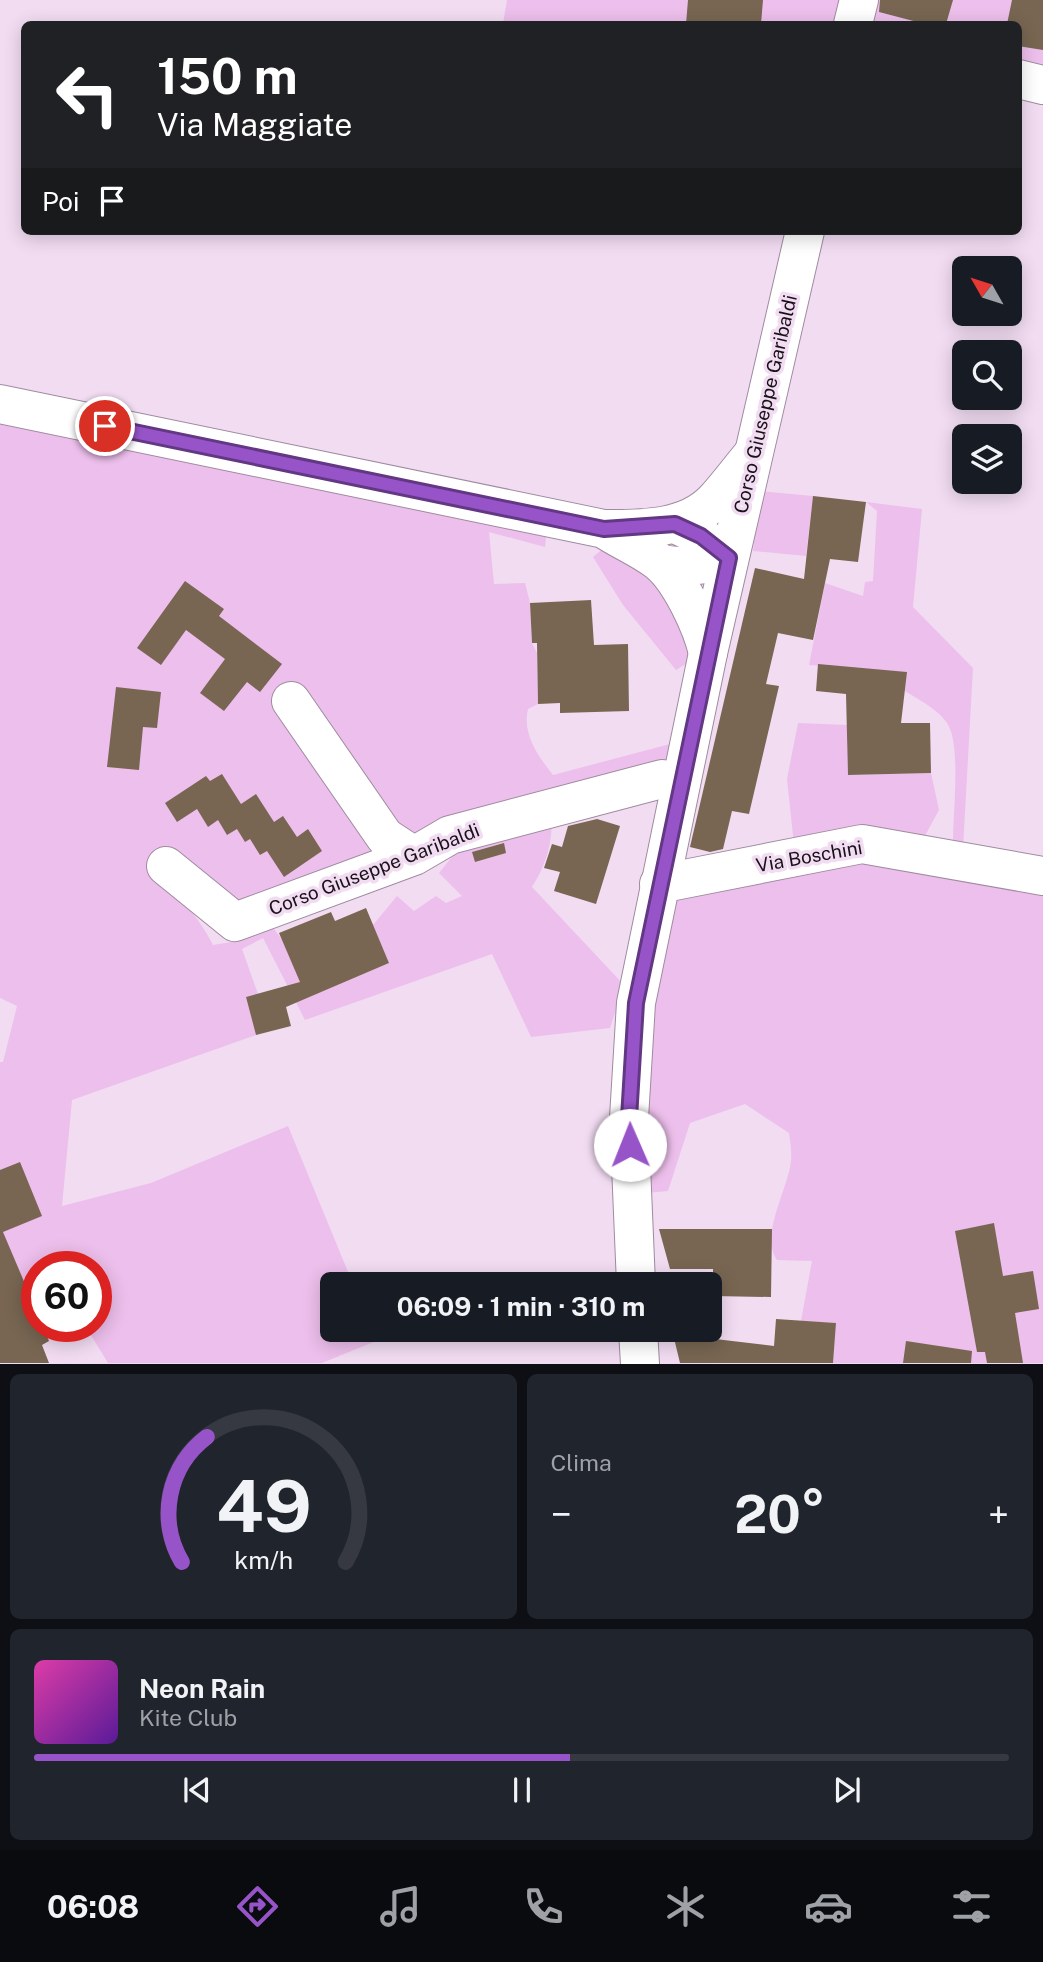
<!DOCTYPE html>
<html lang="it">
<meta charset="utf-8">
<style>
:root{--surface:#171b24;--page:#20242c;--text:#f1f3f6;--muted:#9ea1a6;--line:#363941;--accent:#9754c9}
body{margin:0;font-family:"Public Sans",sans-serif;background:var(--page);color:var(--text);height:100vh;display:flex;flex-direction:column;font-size:26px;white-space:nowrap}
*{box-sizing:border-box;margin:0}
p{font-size:23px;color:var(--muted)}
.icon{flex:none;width:38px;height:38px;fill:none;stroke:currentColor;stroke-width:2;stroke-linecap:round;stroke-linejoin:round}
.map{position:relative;height:1364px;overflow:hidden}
.side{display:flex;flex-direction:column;gap:10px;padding:10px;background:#0d0f14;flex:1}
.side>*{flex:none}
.banner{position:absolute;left:21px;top:21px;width:1001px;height:214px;border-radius:10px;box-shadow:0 4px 18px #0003;background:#202124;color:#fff;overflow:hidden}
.needle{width:46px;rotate:309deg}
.controls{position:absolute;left:952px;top:256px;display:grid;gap:14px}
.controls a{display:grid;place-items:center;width:70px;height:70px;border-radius:10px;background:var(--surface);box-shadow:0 4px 18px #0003;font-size:35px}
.speed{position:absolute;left:21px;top:1251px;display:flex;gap:14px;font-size:35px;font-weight:700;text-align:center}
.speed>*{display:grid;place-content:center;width:91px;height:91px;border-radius:50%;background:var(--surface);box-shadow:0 4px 18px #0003;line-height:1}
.speed .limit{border:10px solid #d22;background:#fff;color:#111}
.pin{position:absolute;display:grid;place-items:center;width:60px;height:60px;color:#fff;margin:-30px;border:4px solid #fff;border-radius:50%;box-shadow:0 2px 7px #0007}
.me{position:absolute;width:77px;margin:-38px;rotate:359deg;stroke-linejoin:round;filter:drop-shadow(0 0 5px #0008)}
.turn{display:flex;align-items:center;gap:24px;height:147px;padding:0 21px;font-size:32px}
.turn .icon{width:91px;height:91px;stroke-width:2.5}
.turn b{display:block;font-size:49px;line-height:60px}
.then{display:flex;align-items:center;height:66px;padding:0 21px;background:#0003;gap:14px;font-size:26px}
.big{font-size:52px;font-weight:700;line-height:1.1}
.side .card{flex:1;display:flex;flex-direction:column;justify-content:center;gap:10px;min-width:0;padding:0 24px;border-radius:10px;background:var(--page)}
.side .dial{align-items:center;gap:0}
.dial svg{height:182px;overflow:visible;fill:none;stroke:var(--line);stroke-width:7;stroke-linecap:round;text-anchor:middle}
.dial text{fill:var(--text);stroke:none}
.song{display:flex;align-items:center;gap:21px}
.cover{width:84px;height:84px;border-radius:10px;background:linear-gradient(135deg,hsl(320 70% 55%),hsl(270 70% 35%))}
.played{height:7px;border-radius:4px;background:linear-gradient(90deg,var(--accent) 55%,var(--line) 55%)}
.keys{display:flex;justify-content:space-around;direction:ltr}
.heat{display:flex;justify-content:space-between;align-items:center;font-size:38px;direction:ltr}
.side .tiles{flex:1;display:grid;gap:10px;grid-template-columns:1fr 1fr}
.card:last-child{grid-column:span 2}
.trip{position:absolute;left:320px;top:1272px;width:402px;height:70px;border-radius:10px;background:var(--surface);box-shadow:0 4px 18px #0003;font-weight:700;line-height:70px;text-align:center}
.menu{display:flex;height:112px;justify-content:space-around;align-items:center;background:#090b0e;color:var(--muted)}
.menu .icon{width:49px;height:49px}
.menu .active{color:var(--accent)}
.menu b{font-size:32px;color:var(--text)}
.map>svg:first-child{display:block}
.green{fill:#edbfec}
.building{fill:#786652}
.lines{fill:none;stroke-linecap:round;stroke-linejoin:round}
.minor-casing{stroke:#9f8b9f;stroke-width:40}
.major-casing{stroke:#9f8b9f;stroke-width:40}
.minor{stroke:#fff;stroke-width:38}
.major{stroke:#fff;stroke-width:38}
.route-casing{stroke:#623783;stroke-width:18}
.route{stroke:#9754c9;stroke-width:12}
.labels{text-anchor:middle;stroke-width:7;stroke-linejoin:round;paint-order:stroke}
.street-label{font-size:19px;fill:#181118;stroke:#f2dcf2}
</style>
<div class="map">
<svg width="1043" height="1364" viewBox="0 0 1043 1364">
<rect width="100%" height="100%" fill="#f2dcf2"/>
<path class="green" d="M 507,0 L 843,0 L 837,24 L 503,24 Z
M 874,0 L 1043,0 L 1043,73 L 1019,68 L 1018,24 L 868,24 Z
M 0,418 L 546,537 L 545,547 L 489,532 L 494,584 L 525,583 L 530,603 L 532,643 L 537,653 L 538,704 L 528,709 C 522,734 538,756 553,775 L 670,744 L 665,769 L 238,911 L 163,849 L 147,859 C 170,888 196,911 213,945 L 231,942 L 271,925 L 321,992 L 389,963 L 373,925 L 397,896 L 414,911 L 436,896 L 446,903 L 462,896 L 439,873 L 468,837 L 552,816 C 552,844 547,863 532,887 L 624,985 L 610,1028 L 531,1037 L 492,954 L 305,1020 L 263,938 L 242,949 L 258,994 L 246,997 L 256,1035 L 72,1100 L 62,1206 L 151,1183 L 288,1126 L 353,1284 L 332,1284 L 332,1330 L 371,1330 L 376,1341 L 322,1363 L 108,1363 L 86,1327 L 96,1326 L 96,1267 L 37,1267 L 35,1308 L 0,1226 L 0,1062 L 3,1062 L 17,1006 L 0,998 Z
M 759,491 L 813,496 L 806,556 L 753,551 Z
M 866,502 L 922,509 L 913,607 L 973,668 L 963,848 L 953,842 C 953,814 960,753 950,729 C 944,712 919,700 905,691 L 906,672 L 809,665 L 825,583 L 863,596 L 865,582 L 873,581 L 877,511 Z
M 604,548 L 668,582 L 694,659 L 676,670 L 623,605 L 593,557 Z
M 798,723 L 847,725 L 848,775 L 931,773 L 939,810 L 920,845 L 794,845 L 787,779 Z
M 851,855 L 1043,889 L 1043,1363 L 833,1363 L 836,1323 L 801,1321 L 812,1261 L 777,1260 C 759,1235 789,1188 791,1160 C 792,1151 790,1141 789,1133 L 745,1104 L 690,1123 L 668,1191 L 647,1193 L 647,1026 L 669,901 Z"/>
<path class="building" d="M 688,0 L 763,0 L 761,24 L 686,24 Z
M 880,0 L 953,0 L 946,24 L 925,24 L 879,12 Z
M 1012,0 L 1043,0 L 1043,50 L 1018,46 L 1018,24 L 1007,24 Z
M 813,496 L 866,502 L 858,562 L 830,559 L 813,640 L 778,633 L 766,684 L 779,686 L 749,814 L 732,811 L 723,849 L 710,852 L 690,847 L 755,568 L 804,579 Z
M 185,581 L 224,609 L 219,616 L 282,664 L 260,692 L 247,682 L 224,711 L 200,693 L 225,659 L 186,630 L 161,665 L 137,648 Z
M 591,600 L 594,645 L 628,644 L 629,711 L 560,713 L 560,703 L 538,704 L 537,643 L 532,643 L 530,603 Z
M 818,664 L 907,672 L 901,723 L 930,723 L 931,773 L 848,775 L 846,694 L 816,691 Z
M 116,687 L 161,692 L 157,728 L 143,727 L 139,770 L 107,767 Z
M 222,774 L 241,804 L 256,794 L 274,822 L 283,816 L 297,837 L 308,829 L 322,851 L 284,877 L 267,851 L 260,855 L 250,839 L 245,842 L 237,829 L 227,835 L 218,820 L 208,827 L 197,809 L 177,822 L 165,803 L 206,776 L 210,781 Z
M 597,819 L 620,826 L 596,904 L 554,891 L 560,872 L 544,868 L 552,844 L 562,847 L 568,826 Z
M 504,843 L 506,853 L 475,862 L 472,852 Z
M 366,908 L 389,963 L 286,1007 L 291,1026 L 256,1035 L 246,997 L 300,982 L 279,933 L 331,912 L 335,921 Z
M 20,1162 L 42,1216 L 3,1232 L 37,1312 L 37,1326 L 43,1326 L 49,1341 L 42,1345 L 49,1363 L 0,1363 L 0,1170 Z
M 994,1223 L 1003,1276 L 1033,1271 L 1039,1309 L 1015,1313 L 1023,1363 L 987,1363 L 985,1352 L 977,1352 L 955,1231 Z
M 659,1229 L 772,1229 L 771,1297 L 713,1296 L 713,1269 L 670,1269 Z
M 776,1319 L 836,1323 L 833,1363 L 680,1363 L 673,1334 L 774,1346 Z
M 906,1341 L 972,1351 L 971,1363 L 903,1363 Z"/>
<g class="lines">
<g class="minor-casing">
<path id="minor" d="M 1018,79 L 1043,85
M 0,404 L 604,529 C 642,529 686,530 714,501 C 728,486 740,469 753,454
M 604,529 C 622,541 644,550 660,563 C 681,581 702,627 708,653
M 661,564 C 686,569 704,565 729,558 L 701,536 L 675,524
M 291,701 L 385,837 L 414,856
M 166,866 L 235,922 L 414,856 L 450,835 L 662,779 L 681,782
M 659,884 L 862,844 L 1043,876"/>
</g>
<g class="major-casing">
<path id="major" d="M 853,24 L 859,0
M 636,1284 L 629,1118 L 636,1003 L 708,653 L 805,231
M 638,1330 L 640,1364"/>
</g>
<use href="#minor" class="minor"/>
<use href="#major" class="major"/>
</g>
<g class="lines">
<g class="route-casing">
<path id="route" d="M 105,426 L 604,529 L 675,524 L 701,536 L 729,558 L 636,1003 L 629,1118 L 630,1145"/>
</g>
<use href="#route" class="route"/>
</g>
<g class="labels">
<g class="street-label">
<text transform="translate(765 404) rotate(-77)" y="7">Corso Giuseppe Garibaldi</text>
<text transform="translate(809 856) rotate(-10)" y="7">Via Boschini</text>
<text transform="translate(374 869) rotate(-21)" y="7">Corso Giuseppe Garibaldi</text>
</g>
</g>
</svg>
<div class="controls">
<a><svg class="needle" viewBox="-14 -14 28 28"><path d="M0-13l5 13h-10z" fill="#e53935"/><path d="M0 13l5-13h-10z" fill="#9ea1a6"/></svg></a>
<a><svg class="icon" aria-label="search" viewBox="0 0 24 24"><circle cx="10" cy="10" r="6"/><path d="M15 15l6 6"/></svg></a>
<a><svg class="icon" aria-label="layers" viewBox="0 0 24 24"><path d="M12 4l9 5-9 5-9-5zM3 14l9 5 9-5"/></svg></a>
</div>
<div class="speed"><div class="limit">60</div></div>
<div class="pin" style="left:105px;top:426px;background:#d93025"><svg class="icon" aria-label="arrive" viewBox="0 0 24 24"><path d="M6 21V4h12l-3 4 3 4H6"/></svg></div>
<svg class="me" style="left:630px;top:1145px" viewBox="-20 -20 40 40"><circle r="19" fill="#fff"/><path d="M0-13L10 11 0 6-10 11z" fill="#9754c9"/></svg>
<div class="trip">06:09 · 1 min · 310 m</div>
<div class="banner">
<div class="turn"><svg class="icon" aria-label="left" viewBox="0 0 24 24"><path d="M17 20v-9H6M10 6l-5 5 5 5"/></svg><div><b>150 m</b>Via Maggiate</div></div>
<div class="then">Poi<svg class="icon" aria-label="arrive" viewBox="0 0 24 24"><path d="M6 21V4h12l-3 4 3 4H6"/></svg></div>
</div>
</div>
<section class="side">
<div class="tiles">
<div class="card dial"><svg viewBox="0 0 100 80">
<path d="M14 69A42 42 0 1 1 86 69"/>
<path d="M14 69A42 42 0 0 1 25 14" stroke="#9754c9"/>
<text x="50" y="56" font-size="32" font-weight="700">49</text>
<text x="50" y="72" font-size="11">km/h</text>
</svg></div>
<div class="card"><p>Clima</p>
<div class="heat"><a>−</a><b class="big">20°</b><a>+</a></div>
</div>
<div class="card">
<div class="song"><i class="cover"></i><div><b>Neon Rain</b><p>Kite Club</p></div></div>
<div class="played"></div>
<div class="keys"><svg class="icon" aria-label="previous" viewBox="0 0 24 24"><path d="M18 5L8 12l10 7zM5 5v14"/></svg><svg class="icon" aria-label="pause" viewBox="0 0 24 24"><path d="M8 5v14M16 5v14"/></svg><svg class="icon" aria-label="next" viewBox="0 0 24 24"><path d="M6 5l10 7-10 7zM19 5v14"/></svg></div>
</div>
</div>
</section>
<nav class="menu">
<b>06:08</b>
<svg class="icon active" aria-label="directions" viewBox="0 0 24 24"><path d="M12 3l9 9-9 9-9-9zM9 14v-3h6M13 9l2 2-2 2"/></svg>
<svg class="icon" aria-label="music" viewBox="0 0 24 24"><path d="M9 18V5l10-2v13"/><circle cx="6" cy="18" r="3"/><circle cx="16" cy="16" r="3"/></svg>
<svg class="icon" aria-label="phone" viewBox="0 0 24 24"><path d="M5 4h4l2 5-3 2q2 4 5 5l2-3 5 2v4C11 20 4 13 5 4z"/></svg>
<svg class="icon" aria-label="climate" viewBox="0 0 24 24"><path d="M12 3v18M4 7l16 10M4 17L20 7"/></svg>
<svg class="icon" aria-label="car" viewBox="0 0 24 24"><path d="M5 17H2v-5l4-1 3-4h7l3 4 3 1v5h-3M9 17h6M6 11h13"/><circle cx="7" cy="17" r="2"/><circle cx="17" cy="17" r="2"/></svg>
<svg class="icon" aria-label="filters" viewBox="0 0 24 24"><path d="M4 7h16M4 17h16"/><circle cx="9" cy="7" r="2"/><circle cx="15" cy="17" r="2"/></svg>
</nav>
